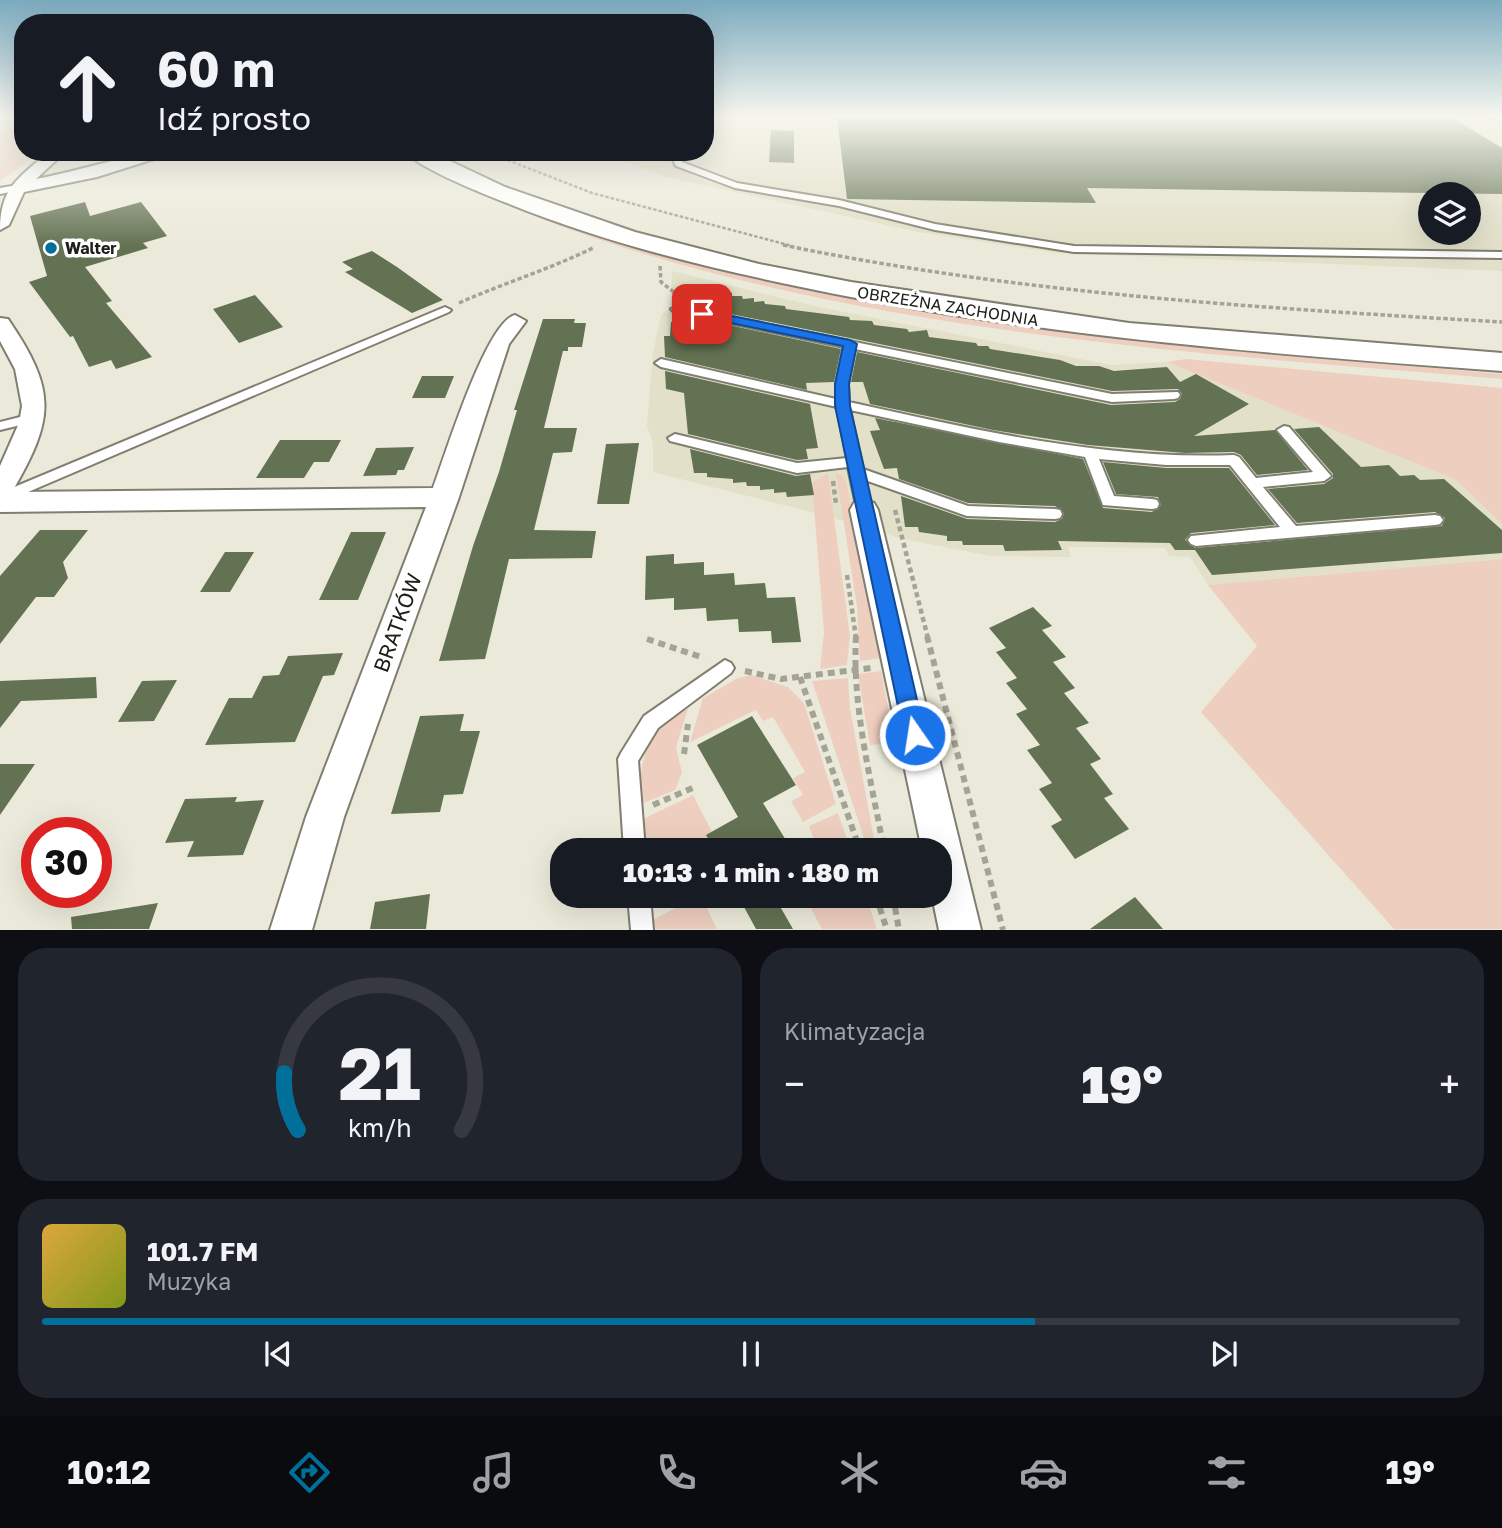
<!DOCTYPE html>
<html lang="pl">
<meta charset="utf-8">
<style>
:root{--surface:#171b24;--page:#20242c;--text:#f1f3f6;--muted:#9ea1a6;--line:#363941;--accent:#00709b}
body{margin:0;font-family:"Golos Text",sans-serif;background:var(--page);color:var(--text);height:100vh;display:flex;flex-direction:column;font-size:26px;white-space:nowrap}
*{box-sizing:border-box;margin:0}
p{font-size:23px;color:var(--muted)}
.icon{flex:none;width:38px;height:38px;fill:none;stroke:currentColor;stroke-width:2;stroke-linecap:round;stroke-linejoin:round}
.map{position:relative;height:930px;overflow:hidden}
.details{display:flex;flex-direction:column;gap:18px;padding:18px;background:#0d0f14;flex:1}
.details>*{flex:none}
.guide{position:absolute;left:14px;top:14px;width:700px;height:147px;border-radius:28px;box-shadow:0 7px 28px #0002;background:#171b24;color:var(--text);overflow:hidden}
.controls{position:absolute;left:1418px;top:182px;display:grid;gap:14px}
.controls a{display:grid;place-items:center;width:63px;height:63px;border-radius:50%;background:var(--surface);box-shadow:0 7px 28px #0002;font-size:35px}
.speed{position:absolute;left:21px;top:817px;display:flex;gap:14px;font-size:35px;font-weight:700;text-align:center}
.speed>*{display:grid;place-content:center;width:91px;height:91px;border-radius:50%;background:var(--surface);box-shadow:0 7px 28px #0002;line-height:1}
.speed .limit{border:10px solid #d22;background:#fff;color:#111}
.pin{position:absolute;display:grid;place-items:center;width:60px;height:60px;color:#fff;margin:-30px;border-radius:14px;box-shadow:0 4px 10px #0006}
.me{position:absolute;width:77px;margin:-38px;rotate:347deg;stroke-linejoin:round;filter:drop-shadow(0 0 5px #0008)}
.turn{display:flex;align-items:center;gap:24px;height:147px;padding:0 28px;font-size:32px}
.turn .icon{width:91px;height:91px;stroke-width:2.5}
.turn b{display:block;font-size:49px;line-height:60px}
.big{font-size:52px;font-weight:800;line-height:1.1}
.details .tile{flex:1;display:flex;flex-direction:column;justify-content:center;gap:10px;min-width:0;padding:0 24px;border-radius:28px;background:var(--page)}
.details .dial{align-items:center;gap:0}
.dial svg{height:182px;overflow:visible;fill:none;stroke:var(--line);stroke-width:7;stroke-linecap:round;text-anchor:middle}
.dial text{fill:var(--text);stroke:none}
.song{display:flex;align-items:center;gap:21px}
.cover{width:84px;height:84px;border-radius:10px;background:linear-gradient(135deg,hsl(40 70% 55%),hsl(70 70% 35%))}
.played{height:7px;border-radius:4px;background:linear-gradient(90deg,var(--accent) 70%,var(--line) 70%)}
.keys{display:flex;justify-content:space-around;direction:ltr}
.heat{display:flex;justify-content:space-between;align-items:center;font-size:38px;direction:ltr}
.details .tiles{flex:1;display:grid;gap:18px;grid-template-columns:1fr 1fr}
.tile:last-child{grid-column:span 2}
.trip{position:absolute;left:550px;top:838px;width:402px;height:70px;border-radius:28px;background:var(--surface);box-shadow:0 7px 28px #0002;font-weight:800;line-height:70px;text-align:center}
.tabs{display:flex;height:112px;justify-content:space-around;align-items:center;background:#090b0e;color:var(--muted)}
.tabs .icon{width:49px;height:49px}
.tabs .selected{color:var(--accent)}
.tabs b{font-size:32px;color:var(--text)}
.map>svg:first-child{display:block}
.built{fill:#e2e0c8;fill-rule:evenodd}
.green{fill:#eecfbf}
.building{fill:#637252}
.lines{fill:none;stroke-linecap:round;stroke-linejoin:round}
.service-casing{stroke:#7f7e70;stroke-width:4}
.minor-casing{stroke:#7f7e70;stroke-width:4}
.tertiary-casing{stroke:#7f7e70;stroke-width:4}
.path-far3{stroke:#a4a396;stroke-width:2.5;stroke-dasharray:3.5 2;stroke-linecap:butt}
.path-far2{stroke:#a4a396;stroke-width:3.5;stroke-dasharray:4.5 2.5;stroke-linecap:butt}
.path-far1{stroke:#a4a396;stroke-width:4.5;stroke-dasharray:5 3.5;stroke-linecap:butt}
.path{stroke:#a4a396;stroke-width:6;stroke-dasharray:7 5;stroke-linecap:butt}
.service{fill:#fff;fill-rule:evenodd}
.minor{fill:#fff;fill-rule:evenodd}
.tertiary{fill:#fff;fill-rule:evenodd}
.route{fill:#1a73e8;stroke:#114b97;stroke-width:2}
.poi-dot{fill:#00709b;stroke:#fff;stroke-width:2.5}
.labels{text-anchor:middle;stroke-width:7;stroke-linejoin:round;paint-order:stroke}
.far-poi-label{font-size:16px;font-weight:bold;fill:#20201a;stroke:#fff;text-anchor:start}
.far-street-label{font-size:16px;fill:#20201a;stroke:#fff}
.near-street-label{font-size:21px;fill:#20201a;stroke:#fff}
</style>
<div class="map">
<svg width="1502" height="930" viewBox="0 0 1502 930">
<rect width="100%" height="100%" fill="#ebeada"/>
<path class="built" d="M 705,117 L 1502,117 L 1502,271 L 1057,253 L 918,232 L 666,177 L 598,152 L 705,152 ZM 1430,194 L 1468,194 L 1468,233 L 1430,233 Z
M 672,271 L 814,306 L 1111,365 L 1167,362 L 1456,480 L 1502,524 L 1502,559 L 1208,585 L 1190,557 L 1169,556 L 1165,548 L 1068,547 L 1071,557 L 990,556 L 903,539 L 819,514 L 653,472 L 653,443 L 647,426 L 653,353 L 661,314 L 671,308 Z"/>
<path class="green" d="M 0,117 L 23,117 L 23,152 L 41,152 L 0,181 Z
M 393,152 L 401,152 L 433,169 L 723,270 L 889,306 L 1150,343 L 1502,374 L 1502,379 C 1139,348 720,326 393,152 Z
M 1186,359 L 1502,388 L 1502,524 L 1456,480 L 1167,362 Z
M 828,473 L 850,636 L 847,665 L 820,669 L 824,632 L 812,483 Z
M 836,473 L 844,477 L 846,482 L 881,658 L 860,661 L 857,607 Z
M 1502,559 L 1502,929 L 1394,929 L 1201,712 L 1257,646 L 1208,585 Z
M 881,671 L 895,743 L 870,745 L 858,674 Z
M 751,675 L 788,687 L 804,703 L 836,804 L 803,822 L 791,801 L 803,795 L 793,778 L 805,772 L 773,717 L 763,721 L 756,710 L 690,742 L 703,698 L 738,678 Z
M 848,678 L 850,708 L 876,850 L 868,850 L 812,681 Z
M 688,709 L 676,747 L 682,773 L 675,790 L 641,804 C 637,762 647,727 688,709 Z
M 693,795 L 713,834 L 683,850 L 644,850 L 641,820 Z
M 838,813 L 851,850 L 818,850 L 809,826 Z
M 698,896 L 701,896 L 717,929 L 654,929 L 653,920 Z
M 818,896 L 866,896 L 877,929 L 822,929 L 811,909 Z"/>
<path class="building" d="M 837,117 L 1451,117 L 1502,148 L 1502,194 L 1087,188 L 1096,203 L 847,199 Z
M 771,130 L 794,131 L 794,163 L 769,162 Z
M 85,202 L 90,216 L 141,202 L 167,236 L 143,243 L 148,248 L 85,267 L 112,301 L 106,303 L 152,357 L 116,369 L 111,360 L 89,367 L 73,336 L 70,337 L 29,282 L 47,276 L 30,216 Z
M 372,251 L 397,267 L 443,300 L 412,313 L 345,272 L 353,269 L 342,262 Z
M 713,289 L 732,293 L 732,296 L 742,296 L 743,299 L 754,298 L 754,302 L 764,301 L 765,304 L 785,306 L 786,309 L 849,317 L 850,320 L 872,321 L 874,325 L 907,329 L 909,332 L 927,330 L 929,337 L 976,343 L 978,346 L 988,346 L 990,349 L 1060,360 L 1076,366 L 1099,366 L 1114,371 L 1167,367 L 1180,382 L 1196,374 L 1249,404 L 1194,436 L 1275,430 L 1308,470 L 1257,475 L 1241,455 L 1234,452 L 1185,453 L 1088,445 L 993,430 L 870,404 L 863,382 L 851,382 L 857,352 L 1111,405 L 1175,402 L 1180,399 L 1182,394 L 1178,389 L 1112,391 L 681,304 L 681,290 Z
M 255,295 L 283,327 L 239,343 L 213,309 Z
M 682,315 L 841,349 L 834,382 L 806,383 L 807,390 L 665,357 L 664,336 L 670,336 L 671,322 L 682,321 Z
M 543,319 L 575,319 L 574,323 L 586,323 L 582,347 L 568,347 L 568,351 L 563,351 L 544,428 L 577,428 L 572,452 L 553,453 L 534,530 L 596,531 L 592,558 L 509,559 L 485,659 L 439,661 L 473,546 L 499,472 L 517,410 L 514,410 Z
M 665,371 L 810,404 L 818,448 L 806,449 L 808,459 L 797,460 L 688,434 L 684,393 L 666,389 Z
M 422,376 L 454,376 L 445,398 L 412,398 Z
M 875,418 L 1083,459 L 1103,508 L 1152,512 L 1161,505 L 1158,497 L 1116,494 L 1103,462 L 1166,468 L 1229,468 L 1275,525 L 1191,533 L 1185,540 L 1195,548 L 1442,526 L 1445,518 L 1435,512 L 1297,523 L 1268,489 L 1324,484 L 1333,478 L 1333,474 L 1294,429 L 1319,427 L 1361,467 L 1389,465 L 1400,476 L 1414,475 L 1420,480 L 1444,479 L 1502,530 L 1502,553 L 1212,575 L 1195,550 L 1175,550 L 1170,543 L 1058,541 L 1062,550 L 1005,551 L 1003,545 L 963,545 L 962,541 L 947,541 L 947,536 L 919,532 L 918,527 L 905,527 L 901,496 L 967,519 L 1055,522 L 1062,519 L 1064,513 L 1055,506 L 968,503 L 899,479 L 897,468 L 884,469 L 870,431 L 880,430 Z
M 280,440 L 341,440 L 329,462 L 314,462 L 304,478 L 256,478 Z
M 639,443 L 629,504 L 597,504 L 606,444 Z
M 414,447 L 404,470 L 398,470 L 396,475 L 363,476 L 376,448 Z
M 690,449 L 796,476 L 810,474 L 814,495 L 787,497 L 786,492 L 774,493 L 774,489 L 760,490 L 760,486 L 747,486 L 746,482 L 733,483 L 733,479 L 707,477 L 707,473 L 694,473 Z
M 40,530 L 88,530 L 63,562 L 68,578 L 54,597 L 36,597 L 0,644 L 0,576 Z
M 351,532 L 386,532 L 358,600 L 319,600 Z
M 225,552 L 254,552 L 230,592 L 200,592 Z
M 674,554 L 674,564 L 704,562 L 704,575 L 734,573 L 735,585 L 765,583 L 767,598 L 795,597 L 801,642 L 772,643 L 771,631 L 739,632 L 738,619 L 707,621 L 706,608 L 674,610 L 674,598 L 645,600 L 646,556 Z
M 1033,607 L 1052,626 L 1042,630 L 1066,657 L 1053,662 L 1075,688 L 1064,693 L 1089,723 L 1076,728 L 1101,759 L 1090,764 L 1113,794 L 1104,798 L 1129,829 L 1075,859 L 1051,826 L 1062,820 L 1039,789 L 1052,783 L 1027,750 L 1040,745 L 1016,714 L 1027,709 L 1006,683 L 1017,678 L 996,652 L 1006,648 L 989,628 Z
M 343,653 L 334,675 L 323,676 L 295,742 L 205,745 L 229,698 L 252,698 L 263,676 L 279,675 L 288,656 Z
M 96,677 L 97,698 L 21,701 L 0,728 L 0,681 Z
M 177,680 L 154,721 L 118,722 L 142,681 Z
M 464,714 L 460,731 L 480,731 L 463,794 L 444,795 L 440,812 L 391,814 L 420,716 Z
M 752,716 L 796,785 L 763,803 L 792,850 L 714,850 L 706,835 L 738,817 L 697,745 Z
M 0,764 L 35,764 L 0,815 Z
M 237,797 L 235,802 L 264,800 L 243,855 L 187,857 L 194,841 L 165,843 L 185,799 Z
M 430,894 L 426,929 L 370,929 L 375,902 Z
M 738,896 L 774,896 L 793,929 L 756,929 Z
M 1135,897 L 1163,929 L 1090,929 Z
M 158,903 L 149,929 L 72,929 L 71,917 Z"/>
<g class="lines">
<g class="service-casing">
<path id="service" d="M 1493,117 L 1502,117 L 1502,122 Z
M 669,152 L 677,152 L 682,162 L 737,183 L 839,200 L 935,224 L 1074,246 L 1502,252 L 1502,258 L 1074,252 L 935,230 L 839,206 L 735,188 L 676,166 Z
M 17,185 L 20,186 L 20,190 L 0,194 L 0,188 Z
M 677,306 L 1112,394 L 1178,392 L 1180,395 L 1178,398 L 1174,399 L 1112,402 L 855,349 L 848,384 L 849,402 C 976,430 1103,460 1234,455 L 1239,457 L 1256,478 L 1313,472 L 1277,430 L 1284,426 L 1289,427 L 1331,476 L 1324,481 L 1263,487 L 1296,526 L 1435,515 L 1440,516 L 1443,520 L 1440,524 L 1435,525 L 1196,546 L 1191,544 L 1188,540 L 1191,536 L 1280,527 L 1230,465 L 1166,465 L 1099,459 L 1114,496 L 1152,499 L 1157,500 L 1159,504 L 1157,508 L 1152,509 L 1103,505 L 1085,457 L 999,442 L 850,410 L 863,469 L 968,506 L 1055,509 L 1060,510 L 1062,514 L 1060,518 L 1055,519 L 967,516 L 865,480 L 871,510 L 869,514 L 859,514 L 857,510 L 848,467 L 797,473 L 670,441 L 668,438 L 675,434 L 797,463 L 847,458 L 837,407 L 661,367 L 655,363 L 661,359 L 836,399 L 836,384 L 844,347 L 673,311 L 671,309 Z
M 445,307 L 451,310 L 449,312 L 0,504 L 0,493 Z
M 32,414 L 39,418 L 37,421 L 0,430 L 0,422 Z
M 725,660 L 731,663 L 734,668 L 731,673 L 658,728 L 638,761 L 645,850 L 624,850 L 618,759 L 621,753 L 644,716 Z
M 628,896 L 650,896 L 653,930 L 631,930 Z"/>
</g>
<g class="minor-casing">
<path id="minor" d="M 48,152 L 65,152 L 36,179 C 80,171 132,152 176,152 L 97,177 L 24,192 L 9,225 L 0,230 C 0,188 18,179 48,152 Z
M 515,315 L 526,321 L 509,344 L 459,497 L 344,817 L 312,930 L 270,930 L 306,817 L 426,507 L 0,512 L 0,466 L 19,423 L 22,406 L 15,369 L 0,341 L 0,318 L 8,319 C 57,391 55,418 12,492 L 433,488 C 445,456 486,322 515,315 Z
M 864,500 L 874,503 L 878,510 L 981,930 L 939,930 L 932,896 L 940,896 L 940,850 L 922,850 L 850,510 L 854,503 Z"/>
</g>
<g class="tertiary-casing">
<path id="tertiary" d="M 406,152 L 431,152 L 505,187 L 635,232 L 759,264 L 851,282 L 1129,323 L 1502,353 L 1502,371 C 1269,354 1035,336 806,288 C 704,267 603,242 507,203 C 484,194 420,169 406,152 Z"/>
</g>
<path class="path-far3" d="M 487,152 L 592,193 L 792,246"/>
<path class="path-far2" d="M 783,245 C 1020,294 1261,308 1502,322
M 660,266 L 661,282 L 674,292
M 459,303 C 504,283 550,269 593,248"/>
<path class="path-far1" d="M 833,481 L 836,504
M 895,510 L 928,638
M 847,575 L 856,638"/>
<path class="path" d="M 856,636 C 852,708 871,779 884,850
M 927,636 L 1003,930
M 647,639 L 704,658
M 745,671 L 781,679 L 871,668
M 800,677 L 860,850
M 684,754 L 688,724
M 653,805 L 697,786
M 876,896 L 887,930
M 893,896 L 899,930
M 664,902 L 676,896"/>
<use href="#service" class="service"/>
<use href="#minor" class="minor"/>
<use href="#tertiary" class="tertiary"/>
</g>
<linearGradient id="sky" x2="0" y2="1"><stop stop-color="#7baabf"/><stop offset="0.47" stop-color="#f6f6ee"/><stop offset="1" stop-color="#f6f6ee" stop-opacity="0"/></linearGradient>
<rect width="1502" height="247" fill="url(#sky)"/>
<path class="route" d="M 702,310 L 850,340 L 857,344 L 849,384 L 850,406 L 925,735 L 922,742 L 915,745 L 907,742 L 904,735 L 835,406 L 835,384 L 843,346 L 697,316 L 695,314 Z"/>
<circle class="poi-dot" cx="51" cy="248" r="7"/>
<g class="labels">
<g class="far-poi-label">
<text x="65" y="254">Walter</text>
</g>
<g class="far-street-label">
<text transform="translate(948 306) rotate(9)" y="6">OBRZEŻNA ZACHODNIA</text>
</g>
<g class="near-street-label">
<text transform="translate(398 623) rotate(-70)" y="7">BRATKÓW</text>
</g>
</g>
</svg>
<div class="controls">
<a><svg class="icon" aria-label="layers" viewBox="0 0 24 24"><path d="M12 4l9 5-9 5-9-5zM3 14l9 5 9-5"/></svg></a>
</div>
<div class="speed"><div class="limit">30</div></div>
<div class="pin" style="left:702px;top:314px;background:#d93025"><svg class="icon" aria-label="arrive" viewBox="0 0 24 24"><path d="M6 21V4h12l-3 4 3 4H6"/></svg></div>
<svg class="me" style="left:915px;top:735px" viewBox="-20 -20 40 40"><circle r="17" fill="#1a73e8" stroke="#fff" stroke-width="3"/><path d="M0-11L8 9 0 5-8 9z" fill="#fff"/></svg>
<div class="trip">10:13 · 1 min · 180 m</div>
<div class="guide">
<div class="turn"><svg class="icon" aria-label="ahead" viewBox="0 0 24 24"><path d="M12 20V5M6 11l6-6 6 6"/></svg><div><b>60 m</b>Idź prosto</div></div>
</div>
</div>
<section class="details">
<div class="tiles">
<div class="tile dial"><svg viewBox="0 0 100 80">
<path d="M14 69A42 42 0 1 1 86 69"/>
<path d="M14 69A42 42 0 0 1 8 44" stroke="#00709b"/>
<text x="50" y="56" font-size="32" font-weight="700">21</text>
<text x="50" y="72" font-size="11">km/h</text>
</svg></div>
<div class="tile"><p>Klimatyzacja</p>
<div class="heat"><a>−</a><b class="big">19°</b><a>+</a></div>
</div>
<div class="tile">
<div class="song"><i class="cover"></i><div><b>101.7 FM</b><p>Muzyka</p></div></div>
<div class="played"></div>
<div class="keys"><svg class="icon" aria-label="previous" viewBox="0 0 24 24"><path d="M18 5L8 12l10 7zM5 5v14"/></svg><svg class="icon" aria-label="pause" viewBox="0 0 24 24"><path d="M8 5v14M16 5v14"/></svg><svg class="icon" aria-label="next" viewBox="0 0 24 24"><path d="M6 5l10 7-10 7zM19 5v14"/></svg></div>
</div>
</div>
</section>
<nav class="tabs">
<b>10:12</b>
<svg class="icon selected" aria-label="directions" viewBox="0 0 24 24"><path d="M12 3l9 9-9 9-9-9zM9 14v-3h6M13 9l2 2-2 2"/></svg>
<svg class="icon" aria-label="music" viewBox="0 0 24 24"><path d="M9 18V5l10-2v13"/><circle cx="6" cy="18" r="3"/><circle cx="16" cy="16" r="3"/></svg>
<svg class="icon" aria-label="phone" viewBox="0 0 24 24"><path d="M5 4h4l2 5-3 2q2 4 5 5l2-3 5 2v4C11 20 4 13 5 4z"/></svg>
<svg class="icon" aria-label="climate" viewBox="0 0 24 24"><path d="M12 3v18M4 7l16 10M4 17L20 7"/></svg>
<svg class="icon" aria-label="car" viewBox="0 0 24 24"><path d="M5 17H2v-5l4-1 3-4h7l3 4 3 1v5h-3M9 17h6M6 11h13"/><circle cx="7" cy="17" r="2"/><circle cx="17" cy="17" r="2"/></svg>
<svg class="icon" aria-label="filters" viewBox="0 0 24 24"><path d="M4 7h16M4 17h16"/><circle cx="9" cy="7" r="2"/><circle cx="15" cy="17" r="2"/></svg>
<b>19°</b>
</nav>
